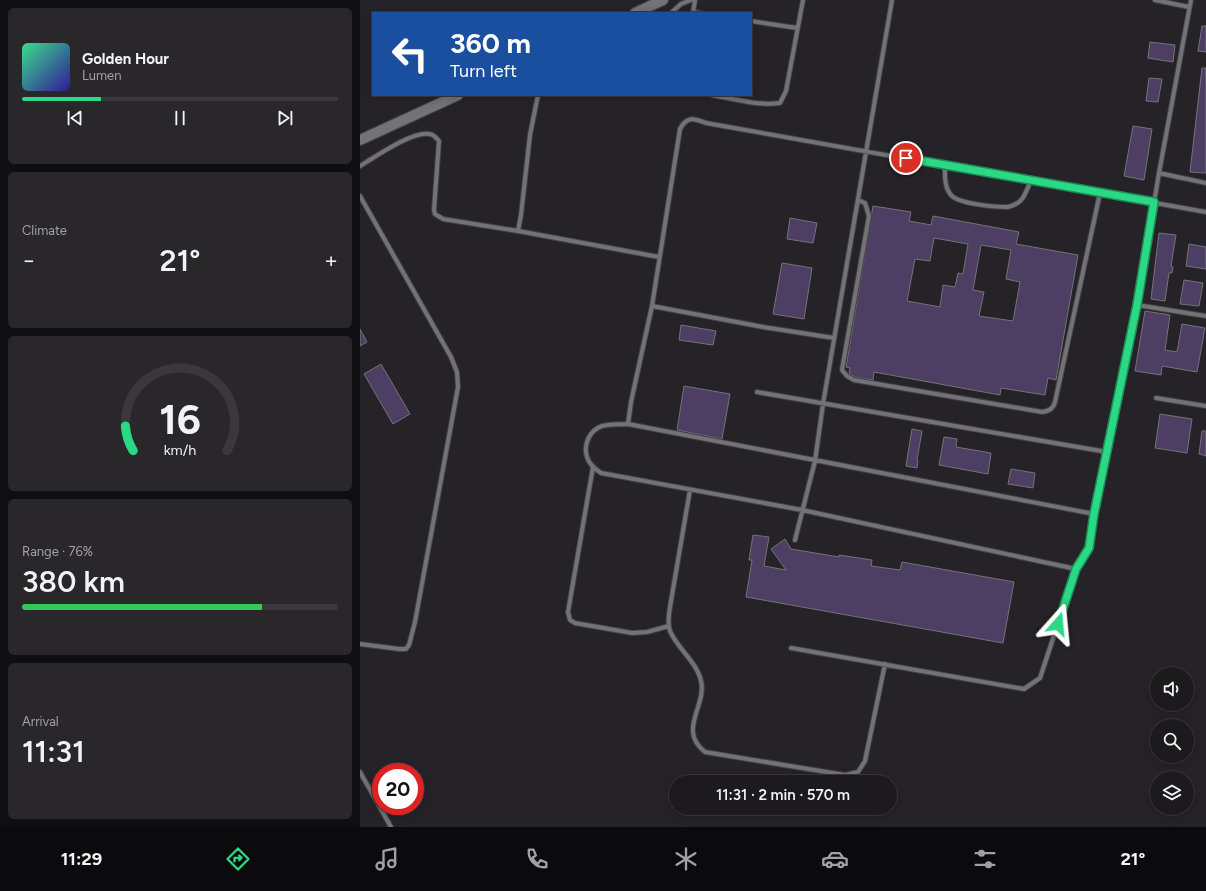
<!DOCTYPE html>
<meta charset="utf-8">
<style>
:root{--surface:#1c1a1d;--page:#29272a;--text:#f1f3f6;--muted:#a0a1a4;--line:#3a383b;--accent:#2bd884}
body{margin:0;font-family:Figtree,sans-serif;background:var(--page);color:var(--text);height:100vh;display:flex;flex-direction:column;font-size:15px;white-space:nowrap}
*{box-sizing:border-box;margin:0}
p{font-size:13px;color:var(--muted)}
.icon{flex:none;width:22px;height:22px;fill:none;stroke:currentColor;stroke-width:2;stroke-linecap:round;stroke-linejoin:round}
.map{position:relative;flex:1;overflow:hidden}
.sheet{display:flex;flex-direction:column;gap:8px;padding:8px;background:#0f0e10;width:360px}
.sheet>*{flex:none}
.hud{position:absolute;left:12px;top:12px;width:380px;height:84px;border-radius:0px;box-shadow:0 2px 10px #0003,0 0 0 1px var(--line);background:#1a4fa0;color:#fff;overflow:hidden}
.controls{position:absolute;left:790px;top:667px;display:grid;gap:8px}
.controls a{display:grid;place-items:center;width:44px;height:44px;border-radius:50%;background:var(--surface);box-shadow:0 2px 10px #0003,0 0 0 1px var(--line);font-size:20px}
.speed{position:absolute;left:12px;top:763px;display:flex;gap:8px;font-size:20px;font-weight:700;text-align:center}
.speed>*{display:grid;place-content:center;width:52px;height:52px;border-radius:50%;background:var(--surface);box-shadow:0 2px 10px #0003,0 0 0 1px var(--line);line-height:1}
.speed .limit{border:6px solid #d22;background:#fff;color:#111}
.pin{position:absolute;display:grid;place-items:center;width:34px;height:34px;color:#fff;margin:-17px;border:2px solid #fff;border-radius:50%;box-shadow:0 1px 4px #0007}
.me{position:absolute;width:44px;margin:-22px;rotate:18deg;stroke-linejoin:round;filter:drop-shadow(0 0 3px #0008)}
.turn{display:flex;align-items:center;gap:14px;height:84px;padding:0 12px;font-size:18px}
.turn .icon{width:52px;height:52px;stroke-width:2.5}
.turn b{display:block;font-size:28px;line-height:34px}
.big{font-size:30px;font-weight:600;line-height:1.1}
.sheet .widget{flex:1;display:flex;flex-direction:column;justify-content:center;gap:6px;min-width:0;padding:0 14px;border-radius:6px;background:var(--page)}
.sheet .dial{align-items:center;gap:0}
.dial svg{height:104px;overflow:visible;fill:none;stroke:var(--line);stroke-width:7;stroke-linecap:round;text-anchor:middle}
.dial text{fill:var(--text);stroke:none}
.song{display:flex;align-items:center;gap:12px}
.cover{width:48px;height:48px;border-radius:6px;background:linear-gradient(135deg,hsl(150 70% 55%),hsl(250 70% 35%))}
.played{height:4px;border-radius:2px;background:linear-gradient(90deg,var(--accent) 25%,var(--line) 25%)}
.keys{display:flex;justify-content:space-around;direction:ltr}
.heat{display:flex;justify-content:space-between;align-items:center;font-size:22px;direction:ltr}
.charge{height:6px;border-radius:3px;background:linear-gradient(90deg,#34c759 76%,var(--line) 0)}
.trip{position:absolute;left:309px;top:775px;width:228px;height:40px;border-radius:20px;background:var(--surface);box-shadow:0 2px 10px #0003,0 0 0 1px var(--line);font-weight:600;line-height:40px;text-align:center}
.tab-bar{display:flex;height:64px;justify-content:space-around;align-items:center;background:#0b0a0c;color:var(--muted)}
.tab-bar .icon{width:28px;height:28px}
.tab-bar .current{color:var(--accent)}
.tab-bar b{font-size:18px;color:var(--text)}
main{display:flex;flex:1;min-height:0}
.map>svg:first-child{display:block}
.building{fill:#4d3e64;stroke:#747377;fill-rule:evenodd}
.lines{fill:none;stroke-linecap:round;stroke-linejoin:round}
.service-casing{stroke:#424143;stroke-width:6}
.tertiary-casing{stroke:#424143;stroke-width:12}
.service{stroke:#737276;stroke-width:4}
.tertiary{stroke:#737276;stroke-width:10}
.route-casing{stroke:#1c8c56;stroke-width:10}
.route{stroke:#2bd884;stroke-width:7}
</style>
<main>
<section class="sheet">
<div class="widget">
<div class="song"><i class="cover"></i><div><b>Golden Hour</b><p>Lumen</p></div></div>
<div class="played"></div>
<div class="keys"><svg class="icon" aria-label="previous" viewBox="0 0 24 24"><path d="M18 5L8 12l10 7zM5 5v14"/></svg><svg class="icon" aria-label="pause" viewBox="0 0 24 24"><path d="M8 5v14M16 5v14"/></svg><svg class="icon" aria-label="next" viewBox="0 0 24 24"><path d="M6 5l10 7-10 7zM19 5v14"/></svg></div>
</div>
<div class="widget"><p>Climate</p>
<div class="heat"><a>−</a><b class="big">21°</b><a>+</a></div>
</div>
<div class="widget dial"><svg viewBox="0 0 100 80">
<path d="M14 69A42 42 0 1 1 86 69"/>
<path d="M14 69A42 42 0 0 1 8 50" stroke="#2bd884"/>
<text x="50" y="56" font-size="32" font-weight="700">16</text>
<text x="50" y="72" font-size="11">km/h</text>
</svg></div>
<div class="widget"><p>Range · 76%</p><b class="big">380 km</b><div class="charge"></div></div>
<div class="widget"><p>Arrival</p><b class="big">11:31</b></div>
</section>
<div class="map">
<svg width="846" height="827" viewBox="0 0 846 827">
<rect width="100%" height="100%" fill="#252327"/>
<path class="building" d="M 842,26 L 846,26 L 846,52 L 838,51 Z
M 790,42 L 815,45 L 813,62 L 788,58 Z
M 842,68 L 846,68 L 846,173 L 830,172 Z
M 789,78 L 802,79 L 798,102 L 786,101 Z
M 773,126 L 792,129 L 784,180 L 764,176 Z
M 513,206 L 551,212 L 549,221 L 571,225 L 573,216 L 659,232 L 656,244 L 718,255 L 696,380 L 688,378 L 685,395 L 641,388 L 640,395 L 514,372 L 513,380 L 495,377 L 489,373 L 490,368 L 486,367 ZM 574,238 L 608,244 L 603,274 L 598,273 L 595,287 L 583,285 L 580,307 L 547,301 L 555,259 L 570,261 ZM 621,245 L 651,250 L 646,279 L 660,282 L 653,321 L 619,316 L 624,292 L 613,290 Z
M 430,218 L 457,223 L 453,243 L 427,239 Z
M 799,233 L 816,235 L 811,266 L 813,267 L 812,273 L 809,273 L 805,301 L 791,299 Z
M 829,244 L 846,247 L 846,269 L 826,266 Z
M 422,263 L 452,268 L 444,319 L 413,314 Z
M 824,280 L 843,283 L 839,306 L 820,304 Z
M 785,311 L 810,315 L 805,350 L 817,352 L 822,324 L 845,328 L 837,372 L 802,366 L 801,375 L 775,371 Z
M 321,325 L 356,331 L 353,345 L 319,340 Z
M 0,329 L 7,342 L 0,346 Z
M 21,364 L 50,414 L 33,424 L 4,374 Z
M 324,386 L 370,394 L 362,439 L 317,430 Z
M 800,414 L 832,419 L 827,453 L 795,448 Z
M 552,429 L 562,431 L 557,460 L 558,461 L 557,468 L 546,466 Z
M 842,431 L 846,431 L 846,456 L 839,454 Z
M 584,437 L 597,439 L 596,447 L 631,453 L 628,474 L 579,465 Z
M 651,469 L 675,473 L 673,488 L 648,484 Z
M 393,535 L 409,537 L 404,566 L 426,570 L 411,549 L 425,539 L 431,549 L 479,557 L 479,555 L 512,560 L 511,566 L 540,570 L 542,562 L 654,582 L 643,643 L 386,597 L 392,560 L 389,560 Z"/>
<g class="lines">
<g class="service-casing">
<path id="service" d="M 795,0 L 829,7
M 333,12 L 340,13
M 311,13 L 321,4 L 331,0
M 333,13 L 335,0
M 391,21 L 437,28
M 352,95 C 374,99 398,106 420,103 L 426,91 L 443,0
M 585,165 C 585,175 584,187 591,195 C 598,204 636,207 648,207 C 664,203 665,194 671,180
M 0,166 C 15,157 52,131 69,134 C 74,134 76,138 79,141 L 74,210 L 75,214 L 83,219 L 158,231 L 161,215 L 170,135 L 178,95
M 799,173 L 846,183
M 0,196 L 91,357 L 97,372 L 98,387 L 55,622 L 49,645 L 46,649 L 39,649 L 0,644
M 498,200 L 505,203 L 509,216 L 483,364 L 482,370 L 487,376 L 494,380 L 682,412 C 689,411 693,409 695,402 L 740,193
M 158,231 L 299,257
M 777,305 L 846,316
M 292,306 L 403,327 L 474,338
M 397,392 L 747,452
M 796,398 L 846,406
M 268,424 C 260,424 250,424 242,426 C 230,430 223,444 227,457 C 229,464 235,469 241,473 L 442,510 L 716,569 L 729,548 L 734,514 L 777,305 L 799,173 L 831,0
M 233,467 L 208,612 L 210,620 L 215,623 L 272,633 L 287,632 L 309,626
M 330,490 L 310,607 C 309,615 307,623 310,631 C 317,648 337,662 341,681 C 347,706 317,730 345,752 L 485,775 L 498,772 L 505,761 L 525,664
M 734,514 L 268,424 L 271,402 L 292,306 L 320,129 C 327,116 334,118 346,123 L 846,212
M 435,540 L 455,461 L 463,404 L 532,0
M 431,648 L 664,689 L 680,678 L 716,569
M 0,772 L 31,827"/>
</g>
<g class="tertiary-casing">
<path id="tertiary" d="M 275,13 L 303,0
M 0,140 L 98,95"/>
</g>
<use href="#service" class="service"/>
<use href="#tertiary" class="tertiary"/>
</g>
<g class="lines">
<g class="route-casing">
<path id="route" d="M 546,158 L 794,202 L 777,305 L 734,514 L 729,548 L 716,569 L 698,624"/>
</g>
<use href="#route" class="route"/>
</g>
</svg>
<div class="controls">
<a><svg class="icon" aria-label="sound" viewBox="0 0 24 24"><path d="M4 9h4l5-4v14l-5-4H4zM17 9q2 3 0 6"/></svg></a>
<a><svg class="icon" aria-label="search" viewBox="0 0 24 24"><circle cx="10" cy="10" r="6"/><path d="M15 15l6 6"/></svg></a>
<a><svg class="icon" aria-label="layers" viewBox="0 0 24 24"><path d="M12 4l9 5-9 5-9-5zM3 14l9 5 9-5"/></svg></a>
</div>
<div class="speed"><div class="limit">20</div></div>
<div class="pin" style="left:546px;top:158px;background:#d93025"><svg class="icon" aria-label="arrive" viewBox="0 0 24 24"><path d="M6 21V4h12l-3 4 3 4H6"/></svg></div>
<svg class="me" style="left:698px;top:624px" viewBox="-20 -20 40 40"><path d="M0-17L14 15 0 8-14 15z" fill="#2bd884" stroke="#fff" stroke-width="4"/></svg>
<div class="trip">11:31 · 2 min · 570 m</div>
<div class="hud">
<div class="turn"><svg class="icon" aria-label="left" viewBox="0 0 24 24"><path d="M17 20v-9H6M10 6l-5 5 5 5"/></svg><div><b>360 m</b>Turn left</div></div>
</div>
</div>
</main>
<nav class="tab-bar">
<b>11:29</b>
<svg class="icon current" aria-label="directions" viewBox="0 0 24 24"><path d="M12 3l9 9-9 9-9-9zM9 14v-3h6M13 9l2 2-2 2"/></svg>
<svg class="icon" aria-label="music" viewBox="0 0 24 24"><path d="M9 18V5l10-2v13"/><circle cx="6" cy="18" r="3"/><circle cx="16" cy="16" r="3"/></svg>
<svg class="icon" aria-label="phone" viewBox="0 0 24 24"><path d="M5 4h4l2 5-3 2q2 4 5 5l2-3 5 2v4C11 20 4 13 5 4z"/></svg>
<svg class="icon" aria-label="climate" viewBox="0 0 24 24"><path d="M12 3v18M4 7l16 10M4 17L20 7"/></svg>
<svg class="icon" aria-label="car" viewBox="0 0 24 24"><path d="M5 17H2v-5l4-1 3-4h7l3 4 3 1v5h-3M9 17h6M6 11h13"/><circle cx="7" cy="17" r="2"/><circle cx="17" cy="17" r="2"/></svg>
<svg class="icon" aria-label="filters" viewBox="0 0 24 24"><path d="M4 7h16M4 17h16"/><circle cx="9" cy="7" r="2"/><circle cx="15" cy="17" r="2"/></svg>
<b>21°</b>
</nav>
